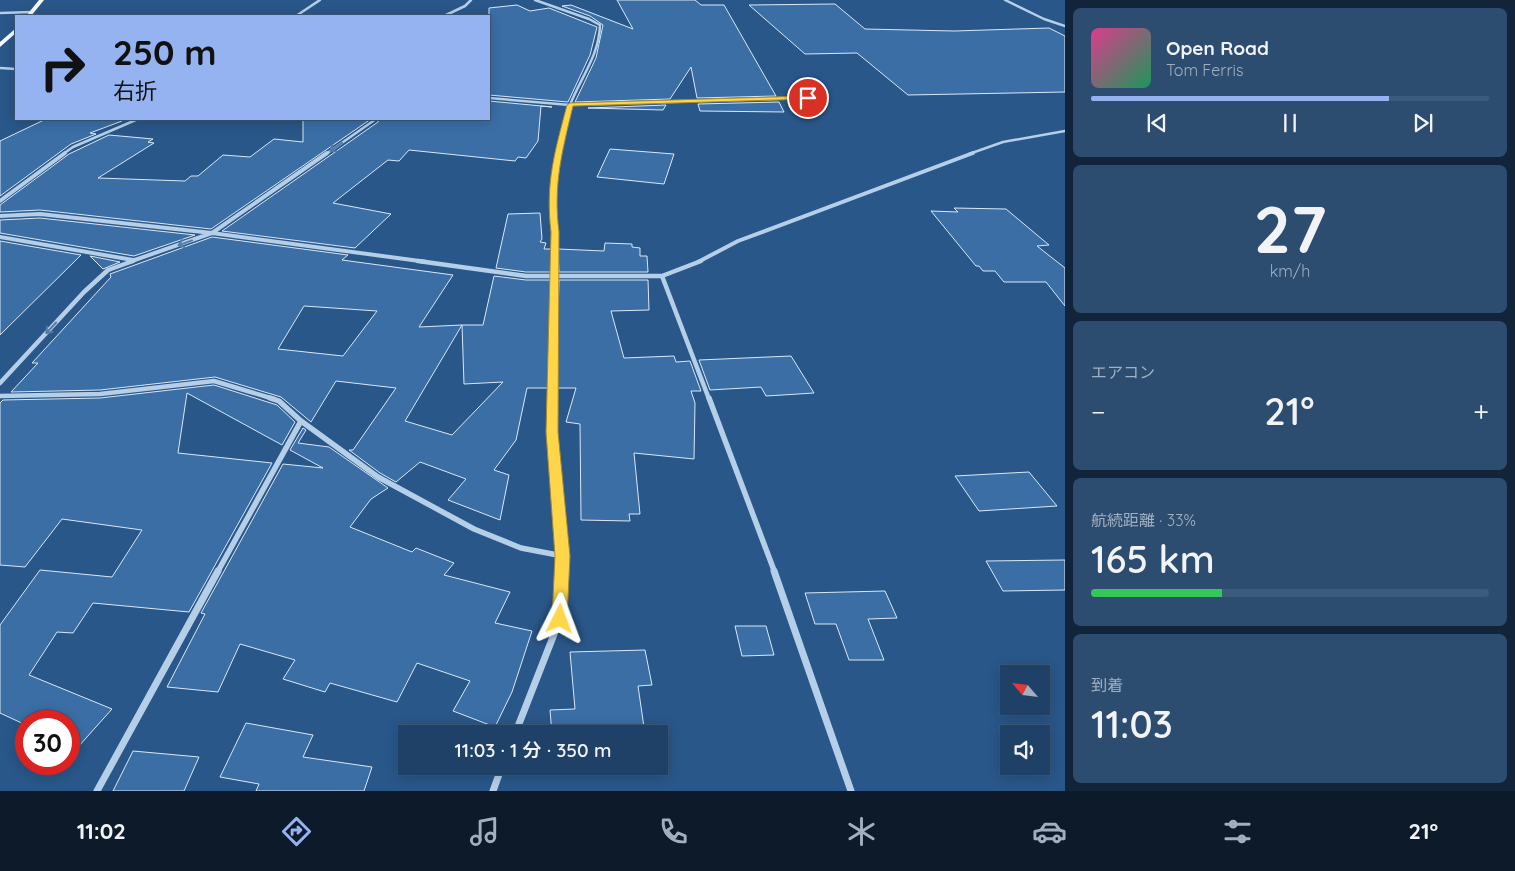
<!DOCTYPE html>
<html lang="ja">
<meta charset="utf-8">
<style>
:root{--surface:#1f4167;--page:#2c4c70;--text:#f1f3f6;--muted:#a1afc0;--line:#3c5a7b;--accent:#95b2f1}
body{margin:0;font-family:Quicksand,"Noto Sans JP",sans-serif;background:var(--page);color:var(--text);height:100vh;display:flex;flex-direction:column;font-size:19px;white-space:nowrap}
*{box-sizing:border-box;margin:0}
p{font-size:16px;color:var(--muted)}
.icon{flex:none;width:28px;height:28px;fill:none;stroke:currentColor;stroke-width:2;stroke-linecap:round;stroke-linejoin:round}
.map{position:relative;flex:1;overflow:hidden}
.drawer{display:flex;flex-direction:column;gap:8px;padding:8px;background:#112439;width:450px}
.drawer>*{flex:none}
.top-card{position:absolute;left:15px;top:15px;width:475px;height:105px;border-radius:0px;box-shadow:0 2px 12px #0003,0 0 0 1px var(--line);background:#95b2f1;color:#111;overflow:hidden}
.needle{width:32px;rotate:298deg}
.buttons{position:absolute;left:1000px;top:665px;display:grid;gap:10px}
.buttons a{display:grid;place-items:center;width:50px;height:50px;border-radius:0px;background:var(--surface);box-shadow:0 2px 12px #0003,0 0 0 1px var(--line);font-size:25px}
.speed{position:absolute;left:15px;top:710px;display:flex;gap:10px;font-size:25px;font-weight:700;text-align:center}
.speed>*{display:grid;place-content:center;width:65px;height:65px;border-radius:50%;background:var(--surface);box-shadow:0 2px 12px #0003,0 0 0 1px var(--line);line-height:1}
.speed .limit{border:8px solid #d22;background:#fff;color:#111}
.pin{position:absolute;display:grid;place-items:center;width:42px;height:42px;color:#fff;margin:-21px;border:2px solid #fff;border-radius:50%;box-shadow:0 1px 5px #0007}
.me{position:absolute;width:55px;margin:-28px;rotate:3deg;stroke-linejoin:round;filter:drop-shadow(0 0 4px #0008)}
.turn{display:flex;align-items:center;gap:18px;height:105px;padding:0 15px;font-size:22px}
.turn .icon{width:65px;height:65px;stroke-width:2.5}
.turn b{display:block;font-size:35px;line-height:42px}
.big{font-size:38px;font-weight:600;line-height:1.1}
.drawer .widget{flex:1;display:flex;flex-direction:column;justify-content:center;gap:8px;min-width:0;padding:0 18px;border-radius:8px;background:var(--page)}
.drawer .dial{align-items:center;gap:0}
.dial b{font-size:65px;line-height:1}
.song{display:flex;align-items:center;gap:15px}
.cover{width:60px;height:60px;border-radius:8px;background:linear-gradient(135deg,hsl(330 70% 55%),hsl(150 70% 35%))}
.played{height:5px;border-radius:2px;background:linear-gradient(90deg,var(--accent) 75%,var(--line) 75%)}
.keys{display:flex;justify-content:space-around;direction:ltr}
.heat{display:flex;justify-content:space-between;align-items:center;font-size:28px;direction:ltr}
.charge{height:8px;border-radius:4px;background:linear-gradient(90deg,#34c759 33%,var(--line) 0)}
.trip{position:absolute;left:398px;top:725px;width:270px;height:50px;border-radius:0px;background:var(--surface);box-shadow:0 2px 12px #0003,0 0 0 1px var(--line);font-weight:600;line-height:50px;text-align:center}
.dock{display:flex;height:80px;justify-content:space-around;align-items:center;background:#0c1a29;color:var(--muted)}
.dock .icon{width:35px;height:35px}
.dock .current{color:var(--accent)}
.dock b{font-size:22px;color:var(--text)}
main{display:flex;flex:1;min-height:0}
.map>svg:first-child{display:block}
.building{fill:#3a6ea5;stroke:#dae8f7;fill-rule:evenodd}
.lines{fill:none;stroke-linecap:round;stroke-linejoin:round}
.street-far4{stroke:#b6cfe9;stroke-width:2.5}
.street-far3{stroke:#b6cfe9;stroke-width:4}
.street-far2{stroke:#b6cfe9;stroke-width:4.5}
.street-far1{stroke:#b6cfe9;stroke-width:5.5}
.street{stroke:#b6cfe9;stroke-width:7}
.primary{fill:#f9fbfe;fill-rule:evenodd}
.oneway{stroke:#537ba6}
.route{fill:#ffd54a;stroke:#a68a30}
</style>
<main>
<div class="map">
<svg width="1065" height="791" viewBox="0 0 1065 791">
<rect width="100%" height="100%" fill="#295789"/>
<path class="building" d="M 617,0 L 695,0 L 701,5 L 724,5 L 776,96 L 697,98 L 691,67 L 670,99 L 575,102 L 596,58 L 603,25 L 590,16 L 562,6 L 571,5 L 633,29 Z
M 835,4 L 865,29 L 954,31 L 1049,28 L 1065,36 L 1065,92 L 908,95 L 857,53 L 805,54 L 749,5 Z
M 517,5 L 530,11 L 549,8 L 597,27 L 590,55 L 568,102 L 489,95 L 489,8 Z
M 489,101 L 552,107 L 541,106 L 538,141 L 526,158 L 518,157 L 515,161 L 409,150 L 399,161 L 388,160 L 333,203 L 391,214 L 355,248 L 222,231 L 378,122 L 379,119 L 489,119 Z
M 779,102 L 784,112 L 700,111 L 698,104 Z
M 666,105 L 663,110 L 588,108 Z
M 46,119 L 121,119 L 122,121 L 90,133 L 96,134 L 71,144 L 0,196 L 0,141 Z
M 303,119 L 371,119 L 211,229 L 40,210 L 0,212 L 0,205 L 69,154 L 109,135 L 153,139 L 148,142 L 154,143 L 98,178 L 185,181 L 191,176 L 198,176 L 223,155 L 250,157 L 274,139 L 303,142 Z
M 610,149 L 674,154 L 664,184 L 597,177 Z
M 954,208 L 1006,209 L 1049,245 L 1037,246 L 1065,268 L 1065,306 L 1046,282 L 1004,282 L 995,271 L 983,271 L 979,266 L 976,266 L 931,211 L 958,212 Z
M 540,213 L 542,239 L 540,242 L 546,243 L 544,249 L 551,249 L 551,272 L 526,272 L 496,268 L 508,214 Z
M 40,218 L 195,235 L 134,256 L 0,233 L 0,220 Z
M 212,237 L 348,255 L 342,260 L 453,275 L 419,327 L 462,325 L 405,421 L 452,435 L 503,382 L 464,384 L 462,325 L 483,325 L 494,276 L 526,280 L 551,280 L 548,388 L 527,388 L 516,440 L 494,470 L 509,475 L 500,520 L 448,500 L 466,479 L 420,462 L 396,482 L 380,473 L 349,450 L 353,450 L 396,388 L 336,381 L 311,422 L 281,397 L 215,377 L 100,390 L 11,392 L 38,363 L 32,363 L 111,277 L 110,274 ZM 304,306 L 377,311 L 343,356 L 278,349 Z
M 0,241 L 81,255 L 0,335 Z
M 605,243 L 632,244 L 632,247 L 640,248 L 640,256 L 647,256 L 648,272 L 559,272 L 558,249 L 604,251 Z
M 90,256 L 120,262 L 103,269 Z
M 559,280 L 648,280 L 649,310 L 611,311 L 624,358 L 674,356 L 676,362 L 690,361 L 701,391 L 691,391 L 695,403 L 694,459 L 634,453 L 640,514 L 629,514 L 630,521 L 581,520 L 580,424 L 566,422 L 576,388 L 556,388 Z
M 791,356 L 814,393 L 766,396 L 761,387 L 710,390 L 699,360 Z
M 214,385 L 277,405 L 295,422 L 282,445 L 187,393 L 178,453 L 272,463 L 189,612 L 93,603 L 73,633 L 57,632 L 29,675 L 112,709 L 78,747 L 69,743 L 69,721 L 26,721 L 26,725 L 0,713 L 0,625 L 40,570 L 112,577 L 142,530 L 62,519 L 25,567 L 0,565 L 0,403 L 3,400 L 100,398 Z
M 303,428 L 306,430 L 298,443 L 329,447 L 388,488 L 371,499 L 350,527 L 412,552 L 416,548 L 454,563 L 444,575 L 510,592 L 495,623 L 532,631 L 512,692 L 495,727 L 453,711 L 470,681 L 417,663 L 397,702 L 330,683 L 325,692 L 283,679 L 295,660 L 240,644 L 218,692 L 167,687 L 205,614 L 201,613 L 283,464 L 323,468 L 290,450 Z
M 1029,472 L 1057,506 L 979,511 L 955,476 Z
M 1065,560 L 1065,590 L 1003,591 L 986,561 Z
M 885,591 L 897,618 L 868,619 L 884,660 L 849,660 L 836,624 L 815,624 L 805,593 Z
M 735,626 L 766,626 L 774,655 L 742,656 Z
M 645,650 L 652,685 L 638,686 L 645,734 L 552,734 L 550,710 L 575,709 L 570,652 Z
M 246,723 L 313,735 L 303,757 L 372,767 L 364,791 L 256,791 L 259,784 L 220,777 Z
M 133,751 L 199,757 L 184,791 L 113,791 Z"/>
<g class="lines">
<path class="street-far4" d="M 535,0 L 589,19 L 600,25 C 599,56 581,77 570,105 C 564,120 563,138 559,154
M 1005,0 L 1044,19 L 1065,26
M 0,13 L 32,12
M 296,16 L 320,0
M 444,16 L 465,6 L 471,0
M 0,68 L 16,69
M 489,98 L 570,105 L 808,98
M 63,154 L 73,147 L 138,119
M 326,154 L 376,119
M 969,154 L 1003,142 L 1065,131"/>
<path class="street-far3" d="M 0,201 L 65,153
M 0,216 L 40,214 L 212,233 L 427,262
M 0,237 L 133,260
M 129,262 L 212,233 L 327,153
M 555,262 L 553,194 L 559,153
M 698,262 L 738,241 L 973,153"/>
<path class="street-far2" d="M 418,261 L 526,276 L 662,276 L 701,261
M 662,276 L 709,399
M 0,383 L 84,292 L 108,270 L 133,261
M 0,396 L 100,394 L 214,381 L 274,399
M 552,399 L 555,261"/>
<path class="street-far1" d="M 270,398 L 279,401 L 301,421 L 378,477 L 474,529 L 521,548 L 563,556
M 553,398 L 552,432 L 563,556 L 562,573
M 709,398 L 775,573
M 217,573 L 301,421"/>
<path class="street" d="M 774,571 L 851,791
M 515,734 L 560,619 L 562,571
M 97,791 L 218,571
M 493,791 L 502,766"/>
<path class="primary" d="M 39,0 L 44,0 L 31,16 L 26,16 Z
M 16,28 L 16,33 L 0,47 L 0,42 Z"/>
</g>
<defs><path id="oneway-shaft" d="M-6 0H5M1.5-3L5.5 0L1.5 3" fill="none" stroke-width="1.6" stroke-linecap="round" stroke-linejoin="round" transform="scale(1.25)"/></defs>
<g class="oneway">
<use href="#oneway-shaft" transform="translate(336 147) rotate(145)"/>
<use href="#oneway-shaft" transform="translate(185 243) rotate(160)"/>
<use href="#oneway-shaft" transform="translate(51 328) rotate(133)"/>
</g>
<path class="route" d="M 808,96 L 810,99 L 573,106 C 562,152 553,185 559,232 L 558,432 L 570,556 L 567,619 L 565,623 L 560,625 L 554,623 L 552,619 L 555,556 L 546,432 L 551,232 C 545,183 555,151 567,105 L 570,103 Z"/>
</svg>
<div class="buttons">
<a><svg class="needle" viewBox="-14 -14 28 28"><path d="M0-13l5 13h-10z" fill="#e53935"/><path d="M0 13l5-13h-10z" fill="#a1afc0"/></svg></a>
<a><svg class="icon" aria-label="sound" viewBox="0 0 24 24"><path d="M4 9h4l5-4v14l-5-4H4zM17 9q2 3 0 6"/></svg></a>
</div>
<div class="speed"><div class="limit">30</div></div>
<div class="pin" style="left:808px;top:98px;background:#d93025"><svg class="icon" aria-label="arrive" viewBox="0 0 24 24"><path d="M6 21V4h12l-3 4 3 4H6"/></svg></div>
<svg class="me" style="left:560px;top:619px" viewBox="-20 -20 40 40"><path d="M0-17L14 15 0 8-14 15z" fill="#ffd54a" stroke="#fff" stroke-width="4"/></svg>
<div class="trip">11:03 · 1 分 · 350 m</div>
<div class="top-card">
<div class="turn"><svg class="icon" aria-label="right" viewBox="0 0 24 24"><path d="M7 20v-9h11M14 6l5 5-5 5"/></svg><div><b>250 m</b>右折</div></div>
</div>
</div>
<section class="drawer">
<div class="widget">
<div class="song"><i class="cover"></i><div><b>Open Road</b><p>Tom Ferris</p></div></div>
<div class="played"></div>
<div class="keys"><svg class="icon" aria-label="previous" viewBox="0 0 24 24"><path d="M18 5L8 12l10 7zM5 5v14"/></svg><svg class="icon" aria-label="pause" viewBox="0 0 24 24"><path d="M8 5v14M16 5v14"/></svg><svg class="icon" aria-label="next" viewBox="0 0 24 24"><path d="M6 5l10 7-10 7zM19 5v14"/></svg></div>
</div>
<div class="widget dial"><b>27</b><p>km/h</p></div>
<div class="widget"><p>エアコン</p>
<div class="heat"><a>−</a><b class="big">21°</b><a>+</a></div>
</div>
<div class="widget"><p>航続距離 · 33%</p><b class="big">165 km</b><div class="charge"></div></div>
<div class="widget"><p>到着</p><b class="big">11:03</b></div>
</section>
</main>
<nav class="dock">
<b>11:02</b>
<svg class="icon current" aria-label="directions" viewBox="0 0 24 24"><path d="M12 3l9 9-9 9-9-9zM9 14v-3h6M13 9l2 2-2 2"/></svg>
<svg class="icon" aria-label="music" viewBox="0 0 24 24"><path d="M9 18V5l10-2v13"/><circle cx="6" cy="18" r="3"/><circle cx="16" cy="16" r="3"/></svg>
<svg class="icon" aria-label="phone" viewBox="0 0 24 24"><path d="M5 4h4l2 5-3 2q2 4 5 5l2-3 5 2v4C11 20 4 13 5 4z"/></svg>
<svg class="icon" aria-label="climate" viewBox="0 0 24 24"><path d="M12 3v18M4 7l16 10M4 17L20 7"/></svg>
<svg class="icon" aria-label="car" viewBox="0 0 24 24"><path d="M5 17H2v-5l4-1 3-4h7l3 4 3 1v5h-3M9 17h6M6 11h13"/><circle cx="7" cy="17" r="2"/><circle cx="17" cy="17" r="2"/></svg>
<svg class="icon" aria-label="filters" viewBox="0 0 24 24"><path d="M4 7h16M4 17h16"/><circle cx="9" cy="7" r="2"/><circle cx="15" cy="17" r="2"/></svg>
<b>21°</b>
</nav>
